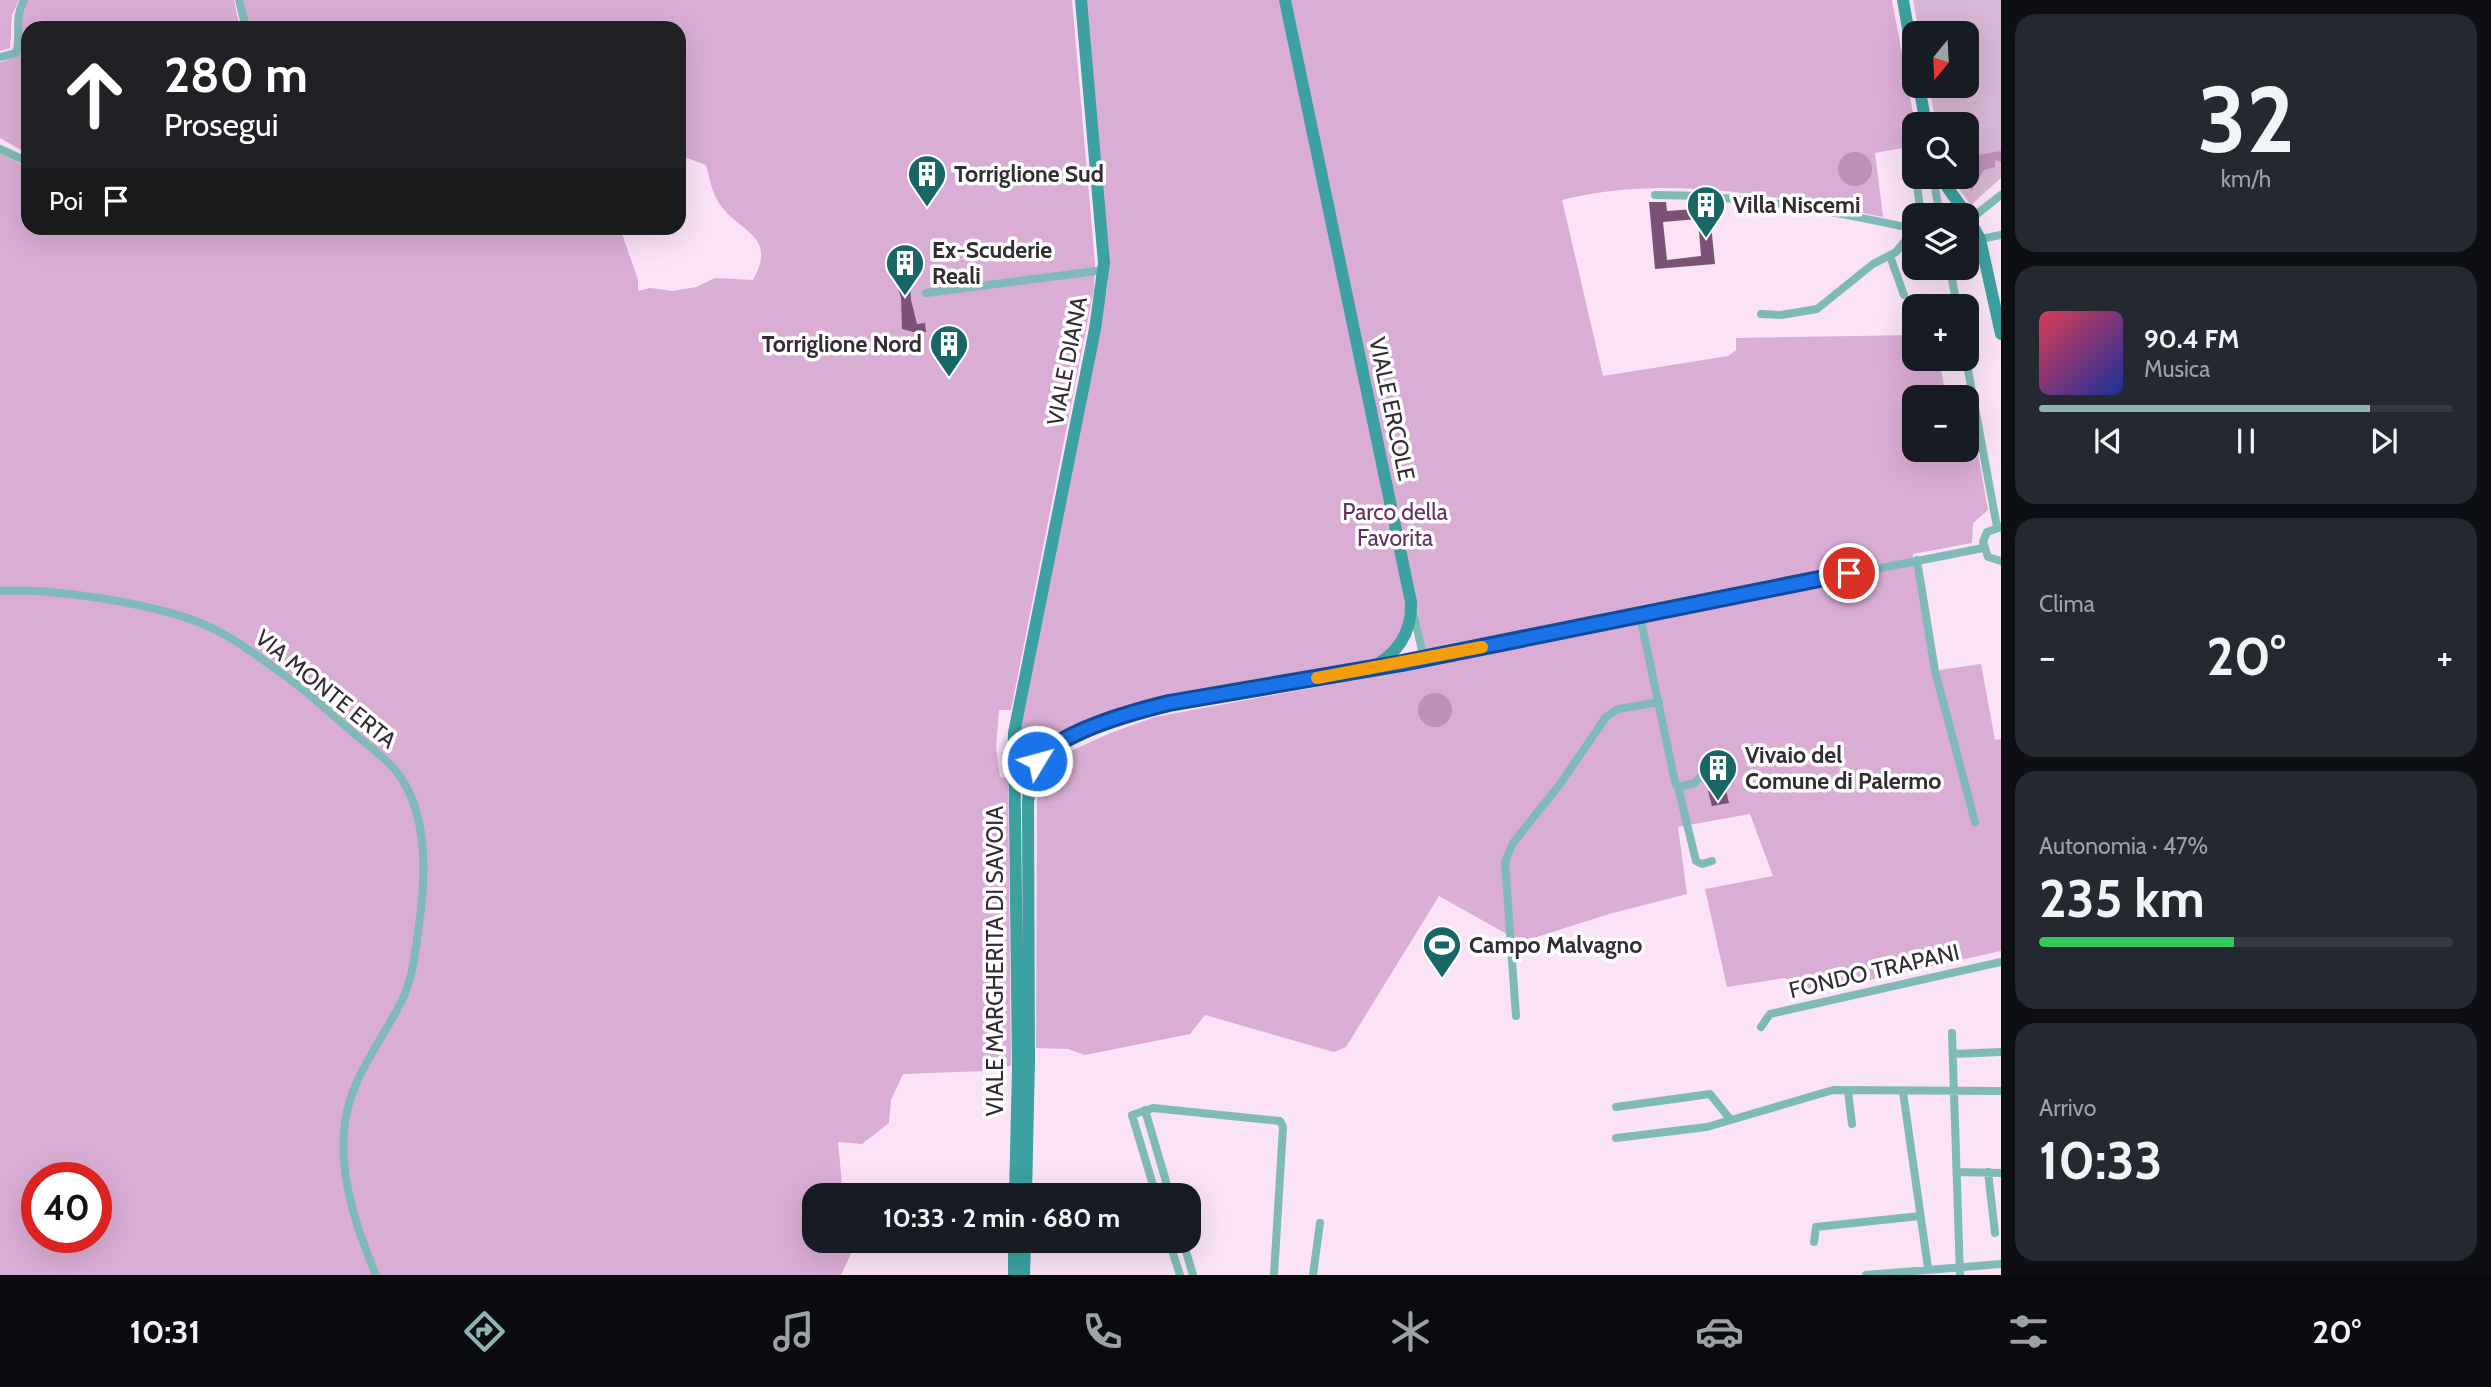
<!DOCTYPE html>
<html lang="it">
<meta charset="utf-8">
<style>
:root{--surface:#171b24;--page:#242831;--text:#f1f3f6;--muted:#9ea1a6;--line:#363941;--accent:#8fb4b5}
body{margin:0;font-family:Cabin,sans-serif;background:var(--page);color:var(--text);height:100vh;display:flex;flex-direction:column;font-size:26px;white-space:nowrap}
*{box-sizing:border-box;margin:0}
p{font-size:23px;color:var(--muted)}
.icon{flex:none;width:38px;height:38px;fill:none;stroke:currentColor;stroke-width:2;stroke-linecap:round;stroke-linejoin:round}
.map{position:relative;flex:1;overflow:hidden}
.drawer{display:flex;flex-direction:column;gap:14px;padding:14px;background:#0d0f14;width:490px}
.drawer>*{flex:none}
.guide{position:absolute;left:21px;top:21px;width:665px;height:214px;border-radius:21px;box-shadow:0 7px 28px #0002;background:#202124;color:#fff;overflow:hidden}
.needle{width:46px;rotate:198deg}
.buttons{position:absolute;left:1902px;top:21px;display:grid;gap:14px}
.buttons a{display:grid;place-items:center;width:77px;height:77px;border-radius:14px;background:var(--surface);box-shadow:0 7px 28px #0002;font-size:35px}
.speed{position:absolute;left:21px;top:1162px;display:flex;gap:14px;font-size:35px;font-weight:700;text-align:center}
.speed>*{display:grid;place-content:center;width:91px;height:91px;border-radius:50%;background:var(--surface);box-shadow:0 7px 28px #0002;line-height:1}
.speed .limit{border:10px solid #d22;background:#fff;color:#111}
.pin{position:absolute;display:grid;place-items:center;width:60px;height:60px;color:#fff;margin:-30px;border:4px solid #fff;border-radius:50%;box-shadow:0 2px 7px #0007}
.me{position:absolute;width:77px;margin:-38px;rotate:53deg;stroke-linejoin:round;filter:drop-shadow(0 0 5px #0008)}
.turn{display:flex;align-items:center;gap:24px;height:147px;padding:0 28px;font-size:32px}
.turn .icon{width:91px;height:91px;stroke-width:2.5}
.turn b{display:block;font-size:49px;line-height:60px}
.then{display:flex;align-items:center;height:66px;padding:0 28px;background:#0003;gap:14px;font-size:26px}
.big{font-size:52px;font-weight:700;line-height:1.1}
.drawer .widget{flex:1;display:flex;flex-direction:column;justify-content:center;gap:10px;min-width:0;padding:0 24px;border-radius:21px;background:var(--page)}
.drawer .dial{align-items:center;gap:0}
.dial b{font-size:91px;line-height:1}
.song{display:flex;align-items:center;gap:21px}
.cover{width:84px;height:84px;border-radius:10px;background:linear-gradient(135deg,hsl(350 70% 55%),hsl(230 70% 35%))}
.played{height:7px;border-radius:4px;background:linear-gradient(90deg,var(--accent) 80%,var(--line) 80%)}
.keys{display:flex;justify-content:space-around;direction:ltr}
.heat{display:flex;justify-content:space-between;align-items:center;font-size:38px;direction:ltr}
.charge{height:10px;border-radius:5px;background:linear-gradient(90deg,#34c759 47%,var(--line) 0)}
.trip{position:absolute;left:802px;top:1183px;width:399px;height:70px;border-radius:21px;background:var(--surface);box-shadow:0 7px 28px #0002;font-weight:700;line-height:70px;text-align:center}
.dock{display:flex;height:112px;justify-content:space-around;align-items:center;background:#090b0e;color:var(--muted)}
.dock .icon{width:49px;height:49px}
.dock .active{color:var(--accent)}
.dock b{font-size:32px;color:var(--text)}
main{display:flex;flex:1;min-height:0}
.map>svg:first-child{display:block}
.green{fill:#d8b6d5}
.forest{fill:#daadd5;fill-rule:evenodd}
.water{fill:#bc90b8}
.building{fill:#7a5276;fill-rule:evenodd}
.lines{fill:none;stroke-linecap:round;stroke-linejoin:round}
.street{stroke:#7fbab9;stroke-width:8}
.secondary{stroke:#3ca1a0;stroke-width:12}
.route-casing{stroke:#114b97;stroke-width:18}
.route{stroke:#1a73e8;stroke-width:12}
.slow{stroke:#f59e0b;stroke-width:12}
.labels{text-anchor:middle;stroke-width:7;stroke-linejoin:round;paint-order:stroke}
.poi-label{font-size:23px;font-weight:bold;fill:#342c33;stroke:#fff;text-anchor:start}
.street-label{font-size:23px;fill:#342c33;stroke:#fff}
.park-label{font-size:23px;fill:#642e61;stroke:#fff}
</style>
<main>
<div class="map">
<svg width="2001" height="1275" viewBox="0 0 2001 1275">
<rect width="100%" height="100%" fill="#fae3f7"/>
<path class="green" d="M 1913,0 L 2001,0 L 2001,178 L 1971,205 L 1950,177 L 1967,177 L 1967,124 L 1936,124 L 1929,86 L 1967,86 L 1967,33 L 1919,33 Z"/>
<path class="forest" d="M 0,0 L 19,0 L 12,15 L 10,48 L 0,51 Z
M 28,0 L 234,0 L 240,28 L 28,28 L 28,154 L 0,138 L 0,62 C 24,57 20,48 20,28 C 20,18 23,9 28,0 Z
M 243,0 L 1072,0 L 1095,263 L 1094,289 L 1011,710 L 999,710 L 996,747 L 1000,777 L 1008,778 L 1011,1066 L 992,1066 L 987,1071 L 903,1074 L 891,1100 L 889,1123 L 862,1144 L 838,1142 L 843,1195 L 814,1195 L 814,1241 L 851,1241 L 851,1254 L 841,1275 L 0,1275 L 0,153 L 28,168 L 28,228 L 620,228 L 638,280 L 638,291 L 650,288 L 673,291 L 696,287 L 715,278 L 753,280 C 780,232 733,232 716,198 C 711,188 709,176 706,165 L 679,155 L 679,28 L 249,28 ZM 37,1178 L 96,1178 L 96,1237 L 37,1237 Z
M 1085,0 L 1280,0 L 1406,600 C 1404,634 1397,647 1367,664 L 1160,698 L 1104,713 L 1061,733 L 1030,735 L 1022,728 L 1021,707 L 1107,289 L 1108,263 Z
M 1291,0 L 1892,0 L 1915,124 L 1914,146 L 1875,153 L 1883,217 C 1779,197 1667,173 1562,200 L 1603,376 L 1728,356 L 1736,350 L 1736,338 L 1914,335 L 1914,359 L 1939,359 L 1946,397 L 1914,397 L 1914,450 L 1967,450 L 1967,427 L 1973,426 L 1988,510 L 1973,523 L 1972,543 L 1913,554 L 1932,671 L 1981,664 L 1995,740 L 2001,739 L 2001,951 L 1806,994 L 1785,978 L 1727,987 L 1705,889 L 1773,876 L 1750,814 L 1678,827 L 1687,894 L 1609,914 L 1521,942 L 1439,896 L 1346,1047 L 1334,1052 L 1205,1015 L 1190,1034 L 1085,1055 L 1068,1049 L 1036,1048 L 1037,803 L 1039,783 L 1045,771 L 1064,754 L 1108,734 L 1155,717 L 1409,670 L 1423,667 L 1428,661 Z"/>
<path class="water" d="M 2001,151 L 2001,162 L 1995,160 L 1995,167 L 1984,170 L 1971,191 L 1967,157 Z
M1838 169a17 17 0 1 1 34 0a17 17 0 1 1-34 0Z
M1418 710a17 17 0 1 1 34 0a17 17 0 1 1-34 0Z"/>
<path class="building" d="M 1649,202 L 1666,202 L 1667,211 L 1695,209 L 1695,203 L 1709,204 L 1715,264 L 1655,269 ZM 1698,219 L 1701,256 L 1667,260 L 1663,222 Z
M 916,261 L 918,270 L 909,271 L 911,300 L 917,324 L 925,323 L 926,332 L 917,333 L 902,329 L 901,298 L 893,270 L 907,262 Z
M 1725,786 L 1729,803 L 1712,806 L 1708,791 Z"/>
<g class="lines">
<path class="street" d="M 239,0 L 246,28
M 0,57 L 16,53 C 22,34 13,20 24,0
M 0,149 L 28,162
M 1916,177 L 1921,215
M 1933,177 L 1940,215
M 1655,195 C 1742,195 1829,210 1914,229
M 1935,215 L 1963,211
M 1968,221 L 2001,195
M 1980,239 L 2001,235
M 1890,256 L 1904,295
M 1950,268 L 1957,306
M 926,293 L 1104,270
M 1761,314 L 1781,315 L 1817,309 L 1873,264 L 1896,252 L 1914,230
M 1966,359 L 1997,527
M 2001,527 L 1987,532 L 1983,542 L 1988,557 L 2001,561
M 1917,560 L 1935,671 L 1975,822
M 0,591 C 52,588 149,603 198,622 C 230,634 257,656 284,675 C 307,691 327,711 349,729 C 364,743 384,756 396,771 C 429,812 426,876 419,925 C 415,953 413,981 399,1006 C 378,1046 347,1084 344,1131 C 340,1180 357,1230 376,1275
M 1413,611 L 1424,659
M 1640,616 L 1675,782 L 1678,787 L 1695,783 L 1700,777
M 1378,667 L 1983,548
M 1678,787 L 1696,861 L 1702,864 L 1712,861
M 1516,1016 L 1505,862 L 1513,843 L 1560,784 L 1606,717 L 1618,709 L 1659,702
M 1761,1027 L 1770,1014 L 2001,962
M 1952,1033 L 1960,1275
M 1953,1054 L 2001,1052
M 1848,1091 L 1852,1124
M 1903,1092 L 1928,1268
M 1616,1107 L 1710,1094 L 1730,1119
M 1145,1110 L 1170,1195
M 1616,1138 L 1707,1127 L 1833,1090 L 2001,1091
M 1957,1172 L 2001,1173
M 1988,1172 L 1995,1233
M 1156,1195 L 1132,1115 L 1153,1108 L 1280,1121 L 1283,1127 L 1274,1275
M 1169,1241 L 1180,1275
M 1183,1241 L 1193,1275
M 1814,1242 L 1816,1227 L 1920,1216
M 1313,1275 L 1320,1223
M 1866,1275 L 2001,1264"/>
<path class="secondary" d="M 1903,0 L 1914,63
M 1919,86 L 1926,124
M 1940,177 L 1967,215
M 1967,216 L 1980,239 L 2001,334
M 1016,729 L 1021,742 L 1030,748 L 1053,745
M 1015,1195 L 1018,1069 L 1014,733 L 1095,329 L 1104,263 L 1081,0
M 1026,1195 L 1029,1060 L 1028,801 L 1032,771 L 1045,752 L 1117,717 L 1169,703 L 1370,668 C 1397,655 1412,633 1411,602 L 1285,0
M 1014,1275 L 1014,1241
M 1024,1275 L 1025,1241"/>
</g>
<g class="lines">
<g class="route-casing">
<path id="route" d="M 1037,761 C 1061,731 1132,712 1169,703 L 1402,663 L 1849,573"/>
</g>
<use href="#route" class="route"/>
<path class="slow" d="M 1317,678 L 1482,647"/>
</g>
<defs>
<g id="building-pin" transform="scale(2.0125)"><path d="M0 17L-7.5 6A9.5 9.5 0 1 1 7.5 6Z" fill="#186666" stroke="#fff"/><path d="M-4-6H4V6H1V3H-1V6H-4ZM-2.5-4.3h1.7v1.8h-1.7ZM.8-4.3h1.7v1.8H.8ZM-2.5-1h1.7V.8h-1.7ZM.8-1h1.7V.8H.8Z" fill="#fff"/></g>
<g id="stadium-pin" transform="scale(2.0125)"><path d="M0 17L-7.5 6A9.5 9.5 0 1 1 7.5 6Z" fill="#186666" stroke="#fff"/><path d="M0-5a6.5 5 0 1 0 0 10a6.5 5 0 1 0 0-10ZM-3.5-1.8h7v3.6h-7Z" fill="#fff"/></g>
</defs>
<g fill-rule="evenodd">
<use href="#building-pin" x="927" y="174"/>
<use href="#building-pin" x="1706" y="205"/>
<use href="#building-pin" x="905" y="263"/>
<use href="#building-pin" x="949" y="344"/>
<use href="#building-pin" x="1718" y="768"/>
<use href="#stadium-pin" x="1442" y="945"/>
</g>
<g class="labels">
<g class="poi-label">
<text x="954" y="182">Torriglione Sud</text>
<text x="1733" y="213">Villa Niscemi</text>
<text x="932" y="258">Ex-Scuderie<tspan x="932" dy="26">Reali</tspan></text>
<text x="922" y="352" text-anchor="end">Torriglione Nord</text>
<text x="1745" y="763">Vivaio del<tspan x="1745" dy="26">Comune di Palermo</tspan></text>
<text x="1469" y="953">Campo Malvagno</text>
</g>
<g class="street-label">
<text transform="translate(1067 361) rotate(-79)" y="8">VIALE DIANA</text>
<text transform="translate(1392 409) rotate(78)" y="8">VIALE ERCOLE</text>
<text transform="translate(326 689) rotate(39)" y="8">VIA MONTE ERTA</text>
<text transform="translate(995 961) rotate(-90)" y="8">VIALE MARGHERITA DI SAVOIA</text>
<text transform="translate(1874 971) rotate(-13)" y="8">FONDO TRAPANI</text>
</g>
<g class="park-label">
<text x="1395" y="520">Parco della<tspan x="1395" dy="26">Favorita</tspan></text>
</g>
</g>
</svg>
<div class="buttons">
<a><svg class="needle" viewBox="-14 -14 28 28"><path d="M0-13l5 13h-10z" fill="#e53935"/><path d="M0 13l5-13h-10z" fill="#9ea1a6"/></svg></a>
<a><svg class="icon" aria-label="search" viewBox="0 0 24 24"><circle cx="10" cy="10" r="6"/><path d="M15 15l6 6"/></svg></a>
<a><svg class="icon" aria-label="layers" viewBox="0 0 24 24"><path d="M12 4l9 5-9 5-9-5zM3 14l9 5 9-5"/></svg></a>
<a>+</a>
<a>−</a>
</div>
<div class="speed"><div class="limit">40</div></div>
<div class="pin" style="left:1849px;top:573px;background:#d93025"><svg class="icon" aria-label="arrive" viewBox="0 0 24 24"><path d="M6 21V4h12l-3 4 3 4H6"/></svg></div>
<svg class="me" style="left:1037px;top:761px" viewBox="-20 -20 40 40"><circle r="17" fill="#1a73e8" stroke="#fff" stroke-width="3"/><path d="M0-11L8 9 0 5-8 9z" fill="#fff"/></svg>
<div class="trip">10:33 · 2 min · 680 m</div>
<div class="guide">
<div class="turn"><svg class="icon" aria-label="ahead" viewBox="0 0 24 24"><path d="M12 20V5M6 11l6-6 6 6"/></svg><div><b>280 m</b>Prosegui</div></div>
<div class="then">Poi<svg class="icon" aria-label="arrive" viewBox="0 0 24 24"><path d="M6 21V4h12l-3 4 3 4H6"/></svg></div>
</div>
</div>
<section class="drawer">
<div class="widget dial"><b>32</b><p>km/h</p></div>
<div class="widget">
<div class="song"><i class="cover"></i><div><b>90.4 FM</b><p>Musica</p></div></div>
<div class="played"></div>
<div class="keys"><svg class="icon" aria-label="previous" viewBox="0 0 24 24"><path d="M18 5L8 12l10 7zM5 5v14"/></svg><svg class="icon" aria-label="pause" viewBox="0 0 24 24"><path d="M8 5v14M16 5v14"/></svg><svg class="icon" aria-label="next" viewBox="0 0 24 24"><path d="M6 5l10 7-10 7zM19 5v14"/></svg></div>
</div>
<div class="widget"><p>Clima</p>
<div class="heat"><a>−</a><b class="big">20°</b><a>+</a></div>
</div>
<div class="widget"><p>Autonomia · 47%</p><b class="big">235 km</b><div class="charge"></div></div>
<div class="widget"><p>Arrivo</p><b class="big">10:33</b></div>
</section>
</main>
<nav class="dock">
<b>10:31</b>
<svg class="icon active" aria-label="directions" viewBox="0 0 24 24"><path d="M12 3l9 9-9 9-9-9zM9 14v-3h6M13 9l2 2-2 2"/></svg>
<svg class="icon" aria-label="music" viewBox="0 0 24 24"><path d="M9 18V5l10-2v13"/><circle cx="6" cy="18" r="3"/><circle cx="16" cy="16" r="3"/></svg>
<svg class="icon" aria-label="phone" viewBox="0 0 24 24"><path d="M5 4h4l2 5-3 2q2 4 5 5l2-3 5 2v4C11 20 4 13 5 4z"/></svg>
<svg class="icon" aria-label="climate" viewBox="0 0 24 24"><path d="M12 3v18M4 7l16 10M4 17L20 7"/></svg>
<svg class="icon" aria-label="car" viewBox="0 0 24 24"><path d="M5 17H2v-5l4-1 3-4h7l3 4 3 1v5h-3M9 17h6M6 11h13"/><circle cx="7" cy="17" r="2"/><circle cx="17" cy="17" r="2"/></svg>
<svg class="icon" aria-label="filters" viewBox="0 0 24 24"><path d="M4 7h16M4 17h16"/><circle cx="9" cy="7" r="2"/><circle cx="15" cy="17" r="2"/></svg>
<b>20°</b>
</nav>
